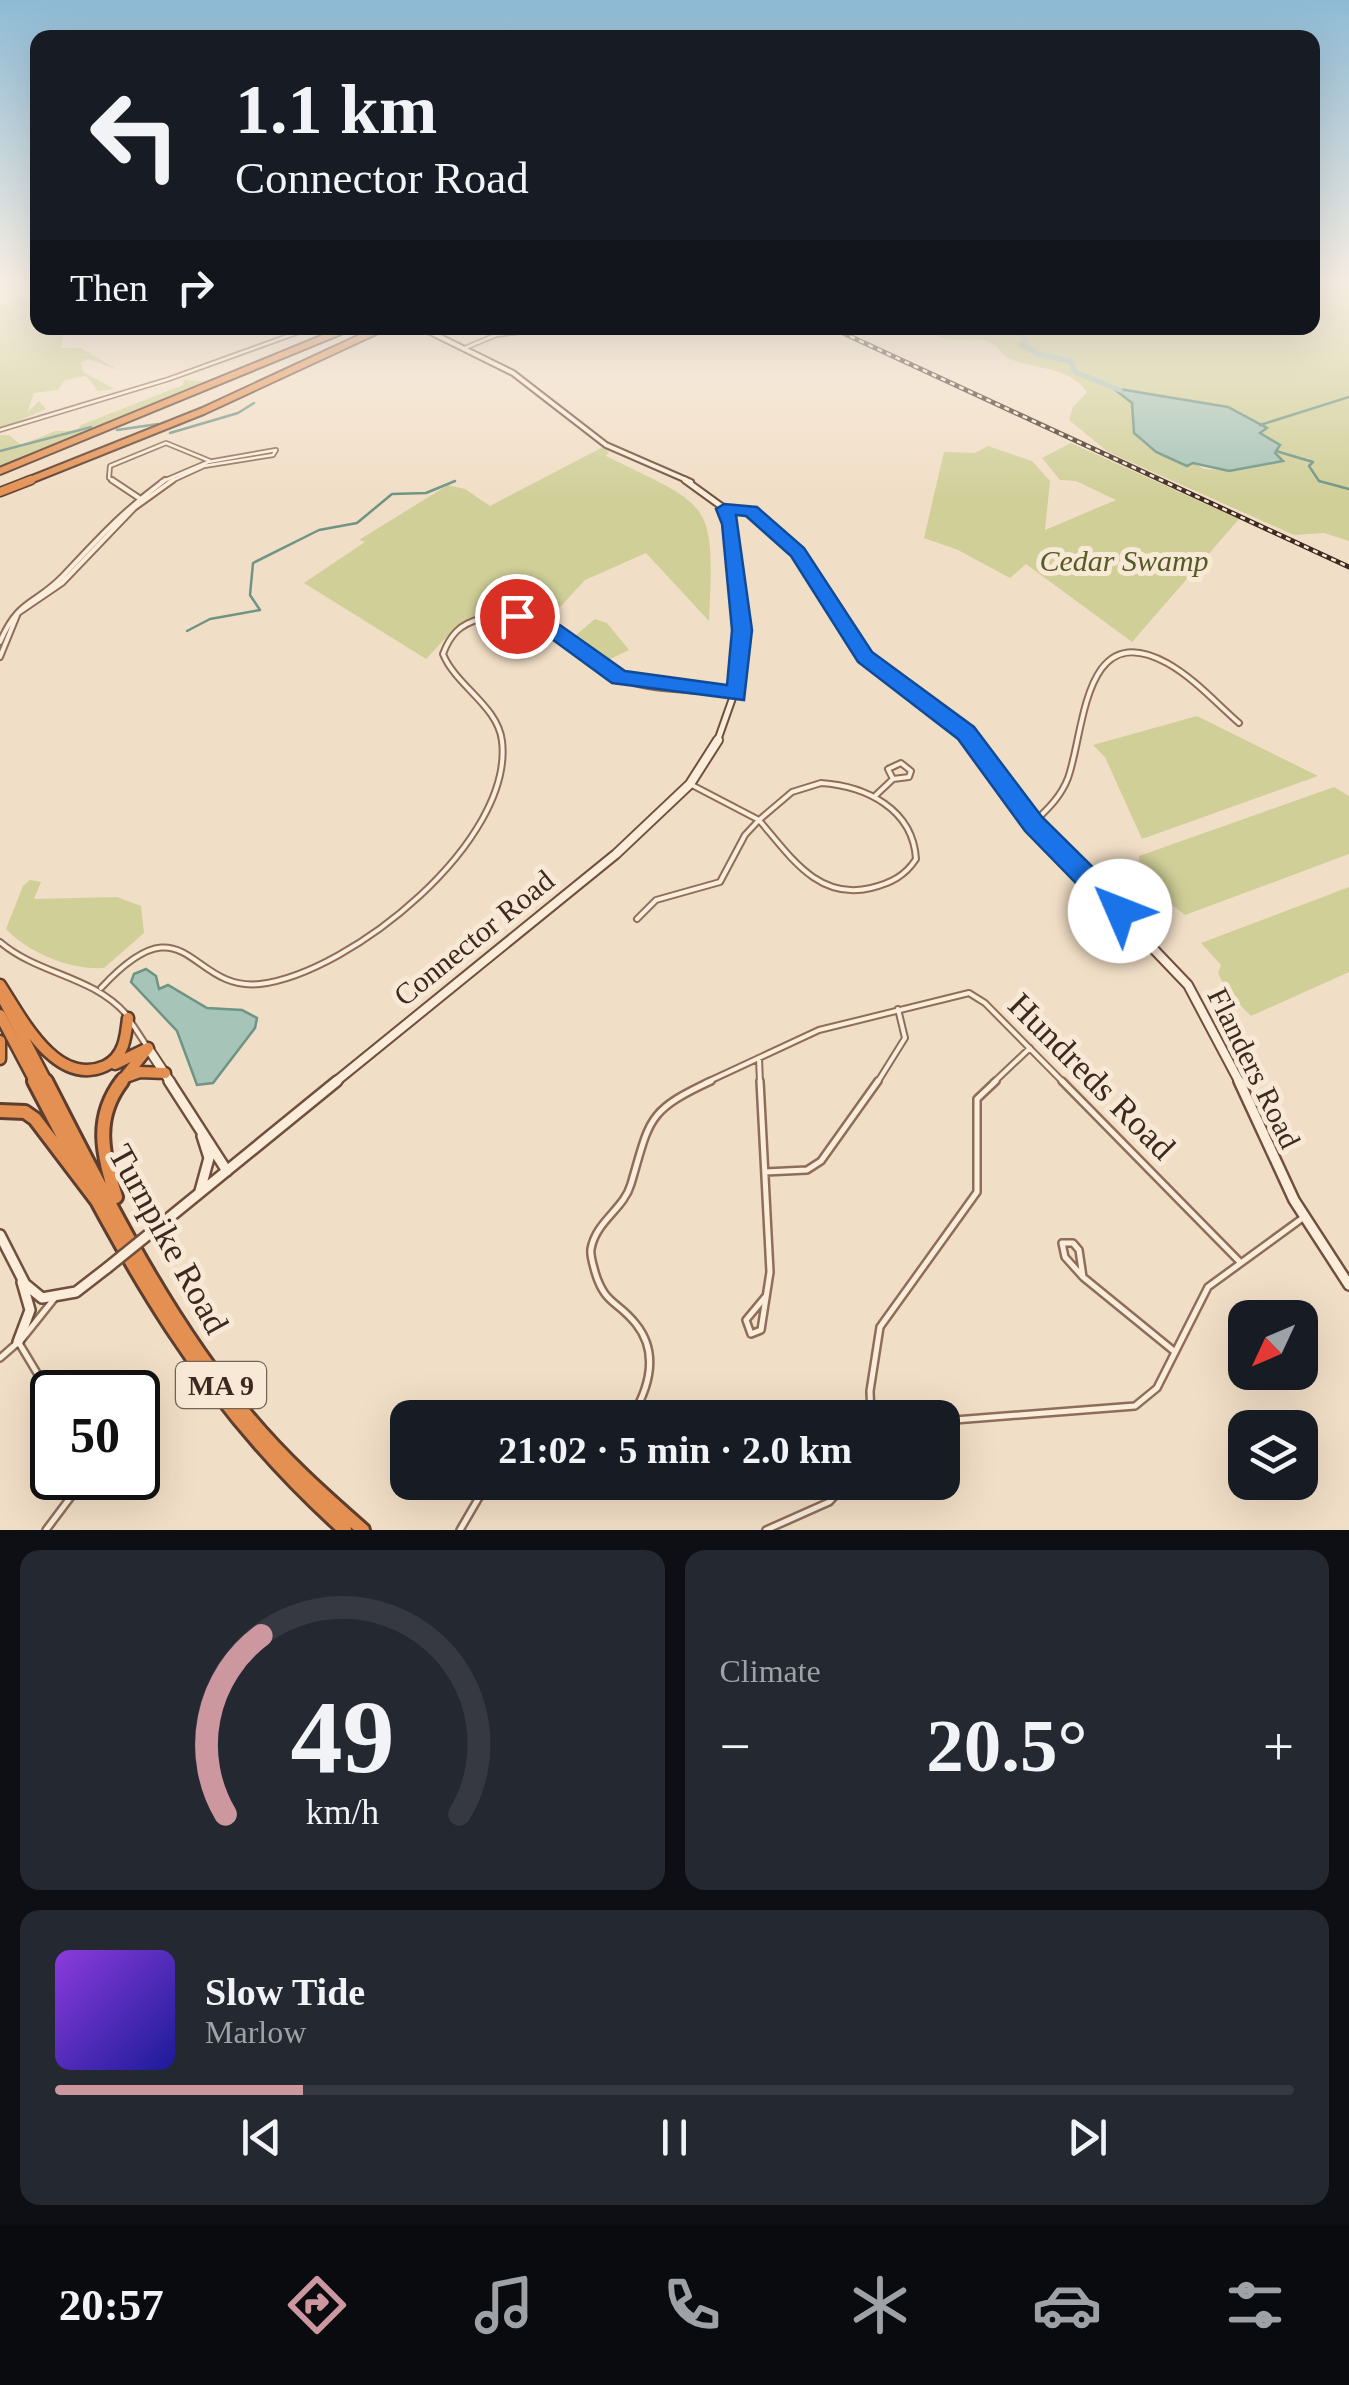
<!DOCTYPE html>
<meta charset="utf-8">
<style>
:root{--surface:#171b24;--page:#242831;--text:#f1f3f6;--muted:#9ea1a6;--line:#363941;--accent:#cd97a0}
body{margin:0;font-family:"Times New Roman",serif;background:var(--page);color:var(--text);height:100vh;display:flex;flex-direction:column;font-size:38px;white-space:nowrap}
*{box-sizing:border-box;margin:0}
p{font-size:32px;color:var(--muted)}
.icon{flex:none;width:55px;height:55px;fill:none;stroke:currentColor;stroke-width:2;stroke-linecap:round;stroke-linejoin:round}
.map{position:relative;height:1530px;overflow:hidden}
.details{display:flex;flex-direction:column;gap:20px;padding:20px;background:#0d0f14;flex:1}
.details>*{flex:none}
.top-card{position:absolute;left:30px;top:30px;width:1290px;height:305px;border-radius:20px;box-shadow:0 10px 40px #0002;background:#171b24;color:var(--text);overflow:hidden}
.needle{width:65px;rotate:226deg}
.controls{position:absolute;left:1228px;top:1300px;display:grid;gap:20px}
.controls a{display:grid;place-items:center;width:90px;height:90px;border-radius:20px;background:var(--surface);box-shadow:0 10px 40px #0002;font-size:50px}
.speed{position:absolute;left:30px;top:1370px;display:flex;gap:20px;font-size:50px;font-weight:700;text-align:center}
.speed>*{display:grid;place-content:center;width:130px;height:130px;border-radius:50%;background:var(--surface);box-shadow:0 10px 40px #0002;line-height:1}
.speed .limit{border:5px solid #111;border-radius:15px;background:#fff;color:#111}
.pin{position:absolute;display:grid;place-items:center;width:85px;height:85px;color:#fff;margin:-42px;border:5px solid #fff;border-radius:50%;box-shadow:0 2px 10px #0007}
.me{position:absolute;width:110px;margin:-55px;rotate:314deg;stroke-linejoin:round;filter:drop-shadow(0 0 8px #0008)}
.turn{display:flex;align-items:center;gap:35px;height:210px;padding:0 40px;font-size:45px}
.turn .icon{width:130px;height:130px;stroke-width:2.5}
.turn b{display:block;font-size:70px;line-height:85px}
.then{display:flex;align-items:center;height:95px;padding:0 40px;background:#0003;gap:20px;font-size:38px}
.big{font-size:75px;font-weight:700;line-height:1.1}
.details .widget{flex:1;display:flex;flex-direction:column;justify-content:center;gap:15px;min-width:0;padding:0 35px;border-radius:20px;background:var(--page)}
.details .dial{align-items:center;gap:0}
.dial svg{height:260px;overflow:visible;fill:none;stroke:var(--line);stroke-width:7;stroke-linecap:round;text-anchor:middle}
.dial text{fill:var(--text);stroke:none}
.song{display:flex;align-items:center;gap:30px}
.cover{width:120px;height:120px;border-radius:15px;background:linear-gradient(135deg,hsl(270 70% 55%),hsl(240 70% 35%))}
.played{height:10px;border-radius:5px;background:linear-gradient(90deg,var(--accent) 20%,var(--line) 20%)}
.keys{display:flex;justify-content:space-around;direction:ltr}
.heat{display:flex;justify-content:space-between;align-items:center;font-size:55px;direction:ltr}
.details .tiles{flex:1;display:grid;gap:20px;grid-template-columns:1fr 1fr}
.widget:last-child{grid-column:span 2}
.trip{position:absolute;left:390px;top:1400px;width:570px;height:100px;border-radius:20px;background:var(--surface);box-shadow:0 10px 40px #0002;font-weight:700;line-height:100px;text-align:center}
.menu{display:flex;height:160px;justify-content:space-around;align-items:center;background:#090b0e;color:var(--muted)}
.menu .icon{width:70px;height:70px}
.menu .current{color:var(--accent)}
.menu b{font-size:45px;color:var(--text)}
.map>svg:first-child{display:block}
.green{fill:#d0cf98;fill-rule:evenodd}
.water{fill:#a7c4b8;stroke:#6d9485;stroke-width:2.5}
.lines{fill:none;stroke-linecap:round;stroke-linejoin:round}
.stream{stroke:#6d9485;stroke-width:2.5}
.river{stroke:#a7c4b8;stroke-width:5}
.street-far2-casing{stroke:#8e6e5a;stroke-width:6}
.street-far1-casing{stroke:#8e6e5a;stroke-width:8}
.street-casing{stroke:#8e6e5a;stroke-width:10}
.secondary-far3-casing{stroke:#70503d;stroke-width:8}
.secondary-far2-casing{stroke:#70503d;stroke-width:9}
.secondary-far1-casing{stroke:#70503d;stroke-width:12}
.secondary-casing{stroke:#70503d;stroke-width:14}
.highway-far3-casing{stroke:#5c3d2e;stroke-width:10}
.highway-far2-casing{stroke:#5c3d2e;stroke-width:11}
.highway-far1-casing{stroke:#5c3d2e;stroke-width:15}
.highway-casing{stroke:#5c3d2e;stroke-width:18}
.street-far2{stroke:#fbedda;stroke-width:2.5}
.street-far1{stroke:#fbedda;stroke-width:4}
.street{stroke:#fbedda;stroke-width:5}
.secondary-far3{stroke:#fbedda;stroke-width:4}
.secondary-far2{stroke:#fbedda;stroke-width:5}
.secondary-far1{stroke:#fbedda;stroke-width:8}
.secondary{stroke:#fbedda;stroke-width:9}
.highway-far3{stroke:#e49052;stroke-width:6}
.highway-far2{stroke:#e49052;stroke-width:8}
.highway-far1{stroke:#e49052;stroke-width:10}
.highway{stroke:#e49052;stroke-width:12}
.rail-casing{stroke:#3d291f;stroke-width:5}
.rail{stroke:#f8e9d6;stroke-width:2.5;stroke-dasharray:5;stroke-linecap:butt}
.secondary-bridge-casing{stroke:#70503d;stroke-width:14;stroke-linecap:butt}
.secondary-bridge{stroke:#fbedda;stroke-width:9}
.route{fill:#1a73e8;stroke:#114b97;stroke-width:2.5}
.labels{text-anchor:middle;stroke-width:10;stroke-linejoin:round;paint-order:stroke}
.shield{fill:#f8e9d6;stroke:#756356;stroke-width:2.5}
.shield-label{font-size:28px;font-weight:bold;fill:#3d291f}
.park-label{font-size:30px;font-style:italic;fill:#545b24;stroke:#f8e9d6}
.street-label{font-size:30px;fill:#3d291f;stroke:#f8e9d6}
.near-street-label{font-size:35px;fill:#3d291f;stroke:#f8e9d6}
</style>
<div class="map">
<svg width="1349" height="1530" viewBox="0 0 1349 1530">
<rect width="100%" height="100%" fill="#f1dec6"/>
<path class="green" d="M 1313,283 L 1349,283 L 1349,541 L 1324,533 L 1294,535 L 1108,452 L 1069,420 L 1073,407 L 1087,392 C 1069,366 1037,370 1010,359 C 1000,354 1000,344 986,341 C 968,336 949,345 933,333 L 938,328 L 1312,328 ZM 1114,389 L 1229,408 L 1266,427 L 1259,433 L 1279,445 L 1275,453 L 1283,461 L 1232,471 L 1204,469 L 1193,463 L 1187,466 L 1148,447 L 1134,433 L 1132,403 Z
M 37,296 L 38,328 L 73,328 L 64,331 L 61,348 L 81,348 L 118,370 L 89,359 L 81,362 L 83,372 L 115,389 L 98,391 L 86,376 L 65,380 L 58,390 L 34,393 L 27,413 L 39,401 L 46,409 L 0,429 L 0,305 Z
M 184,380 L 205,382 L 0,466 L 0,435 L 9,435 L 21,445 L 55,431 L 77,431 L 81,425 L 183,385 Z
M 1071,443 L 1239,519 L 1132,642 L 1026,564 L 1010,578 L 958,550 L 924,538 L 944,452 L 975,453 L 988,446 L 1032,461 L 1050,481 L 1045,530 L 1116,500 L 1076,481 L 1060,480 L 1042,458 Z
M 603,447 L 609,452 L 606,456 C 711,508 715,498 709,621 L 646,553 L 585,580 L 550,618 L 487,609 L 454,629 L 426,659 L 304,583 L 365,542 L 359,540 L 448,485 L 465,489 L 490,506 Z
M 595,619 L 607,623 L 629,650 L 602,663 L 575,636 Z
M 1197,716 L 1318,776 L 1142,839 L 1105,757 L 1093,745 Z
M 1334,787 L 1349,796 L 1349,854 L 1185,915 C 1165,899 1140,883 1139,856 Z
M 30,880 L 41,882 L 34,899 L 117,897 L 141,906 L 144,933 L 104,968 C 70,970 29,953 6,929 L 23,886 Z
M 1349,887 L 1349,972 L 1251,1016 L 1228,993 L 1218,973 L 1221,965 L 1201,943 Z"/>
<path class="water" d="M 1113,388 L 1228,407 L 1267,428 L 1260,433 L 1280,445 L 1275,453 L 1283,461 L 1229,471 L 1193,463 L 1187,466 L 1156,452 L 1134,433 L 1132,403 Z
M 146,969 L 156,976 L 159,989 L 168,985 L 207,1008 L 242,1010 L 257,1018 L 255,1028 L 213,1083 L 197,1085 L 177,1031 L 131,982 L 134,974 Z"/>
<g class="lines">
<path class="stream" d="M 1018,333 L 1031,328
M 1260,425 L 1349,397
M 117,430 L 158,424
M 170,433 L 238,413 L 254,403
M 0,451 L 91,427
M 1276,451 L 1313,462 L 1309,466 L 1319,481 L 1349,489
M 187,631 L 210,619 L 260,610 L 250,595 L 253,563 L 319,530 L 357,523 L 392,494 L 426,493 L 455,481"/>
<path class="river" d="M 990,328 L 1024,335 L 1026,341 L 1021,344 L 1038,354 L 1070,361 L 1075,372 L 1120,390"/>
<g class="street-far2-casing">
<path id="street-far2" d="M 0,285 L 5,283
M 465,348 L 496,335 L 550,328
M 0,430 L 169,379 L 310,328
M 115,482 L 109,478 L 110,466 L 166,443 L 210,461
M 161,482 L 208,462 L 276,450 L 273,455 L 204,466 L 169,482"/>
</g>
<g class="street-far1-casing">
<path id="street-far1" d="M 112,480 L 139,498
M 0,642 C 19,598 34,606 63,576 C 98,539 123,511 165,480
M 0,657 L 18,613 L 62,583 L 134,508 L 173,480
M 901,763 L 911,771 L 909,777 L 893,779 L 888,769 Z
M 821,783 C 866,786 913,809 916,859 C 905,876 891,883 871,888 C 818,901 790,856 759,820 L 792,792 Z
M 690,784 L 759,820
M 876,795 L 893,779
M 1035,821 C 1049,808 1061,796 1068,778 C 1085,730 1083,617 1167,663 C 1194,678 1216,703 1239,723
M 637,919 L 656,900 L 720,882 L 745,835 L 759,820
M 0,942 C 39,975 91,975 126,1014
M 101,988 C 187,895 189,992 260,984 C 351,973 514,841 502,741 C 498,706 456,686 443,654 C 450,635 460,624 480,619 C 540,602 571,660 622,679 C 658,693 699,688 736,695
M 131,1022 L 148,1048
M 759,1058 L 760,1083
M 705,1083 L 819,1030 L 969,993 L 985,1003 L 1064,1083
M 877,1083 L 905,1038 L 898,1009
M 993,1083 L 1030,1048"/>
</g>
<g class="street-casing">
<path id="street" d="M 760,1081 L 770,1272 L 761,1330 L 751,1334 L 746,1320 L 766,1296
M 1062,1081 L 1239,1261
M 765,1172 L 807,1170 L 821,1161 L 878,1081
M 1062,1243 L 1073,1243 L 1079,1250 L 1083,1277 L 1065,1257 Z
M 1083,1277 L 1175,1352
M 22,1339 L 54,1299
M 19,1343 L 52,1398
M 0,1358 L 15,1345
M 631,1418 C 648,1390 660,1354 636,1324 C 617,1300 605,1305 595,1272 C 593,1264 590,1256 591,1249 C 596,1221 624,1209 631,1184 C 650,1120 646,1111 711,1081
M 871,1418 L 870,1391 L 880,1327 L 977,1192 L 977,1099 L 996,1081
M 942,1421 L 1135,1406 L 1157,1388 L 1208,1287 L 1304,1217
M 46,1530 L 85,1478
M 460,1530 L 488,1482
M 766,1530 L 829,1502 L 848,1482"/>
</g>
<g class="secondary-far3-casing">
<path id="secondary-far3" d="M 422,328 L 513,373 L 606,445 L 691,482"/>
</g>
<g class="secondary-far2-casing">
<path id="secondary-far2" d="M 685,480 L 725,509 L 751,511 L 786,539 L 865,657 L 973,742
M 717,742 L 740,677 L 742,630 L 731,524 L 725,509"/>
</g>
<g class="secondary-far1-casing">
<path id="secondary-far1" d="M 971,740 L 1034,824 L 1188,985 L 1240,1083
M 148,1048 L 171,1083
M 334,1083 L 616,854 L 690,784 L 718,740"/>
</g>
<g class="secondary-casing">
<path id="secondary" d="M 169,1081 L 227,1171
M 1239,1081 L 1294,1200 L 1349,1285
M 200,1191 L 209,1158 L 202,1136
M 159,1226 L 337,1081
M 0,1235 L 25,1284 L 42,1298 L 76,1292 L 107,1268
M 18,1342 L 30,1310 L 22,1282"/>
</g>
<g class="highway-far3-casing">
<path id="highway-far3" d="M 0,471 L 348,328
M 25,482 L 203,411 L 382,328"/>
</g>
<g class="highway-far2-casing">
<path id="highway-far2" d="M 0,492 L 31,480"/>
</g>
<g class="highway-far1-casing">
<path id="highway-far1" d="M 0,985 C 21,1017 56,1088 105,1066 C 124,1057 126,1037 128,1018
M 0,993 L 47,1083
M 0,1015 L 36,1083
M 0,1041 L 0,1059
M 115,1064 L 146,1049
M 123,1078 L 140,1072 L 165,1073
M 120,1083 L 148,1048"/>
</g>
<g class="highway-casing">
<path id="highway" d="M 34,1081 C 125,1256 195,1396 345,1530
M 46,1081 C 105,1196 164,1317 248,1417 C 283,1459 322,1494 363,1530
M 0,1111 L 25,1112 L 35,1119 L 98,1202
M 116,1197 C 103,1154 93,1119 122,1081"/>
</g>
<use href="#street-far2" class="street-far2"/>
<use href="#street-far1" class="street-far1"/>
<use href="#street" class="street"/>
<use href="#secondary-far3" class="secondary-far3"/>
<use href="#secondary-far2" class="secondary-far2"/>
<use href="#secondary-far1" class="secondary-far1"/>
<use href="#secondary" class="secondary"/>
<use href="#highway-far3" class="highway-far3"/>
<use href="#highway-far2" class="highway-far2"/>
<use href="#highway-far1" class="highway-far1"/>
<use href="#highway" class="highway"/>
<g class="rail-casing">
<path id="rail" d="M 832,328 L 1349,567"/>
</g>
<use href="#rail" class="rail"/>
<g class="secondary-bridge-casing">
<path id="secondary-bridge" d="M 107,1268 L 159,1226"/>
</g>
<use href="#secondary-bridge" class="secondary-bridge"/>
</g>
<linearGradient id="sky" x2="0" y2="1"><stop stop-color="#8ebad5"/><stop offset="0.57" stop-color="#f9f0e5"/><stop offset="1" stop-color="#f9f0e5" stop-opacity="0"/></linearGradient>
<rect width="1349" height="497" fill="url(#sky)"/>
<path class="route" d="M 724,504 L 757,507 L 804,548 L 872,652 L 974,727 L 1042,817 L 1129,903 L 1133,911 L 1129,919 L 1111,919 L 1025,831 L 958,739 L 858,662 L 791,556 L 746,516 L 736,515 L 752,630 L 744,700 L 612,683 L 545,634 L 507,616 L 517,609 L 560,625 L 625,671 L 727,685 L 732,630 L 722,524 L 716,509 Z"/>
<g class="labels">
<rect class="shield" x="176" y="1362" width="90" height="46" rx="8"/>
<g class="shield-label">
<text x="221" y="1395">MA 9</text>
</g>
<g class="park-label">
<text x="1124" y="571">Cedar Swamp</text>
</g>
<g class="street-label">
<text transform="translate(474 938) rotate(-39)" y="10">Connector Road</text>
<text transform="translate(1254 1068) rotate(64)" y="10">Flanders Road</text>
</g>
<g class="near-street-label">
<text transform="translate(1092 1076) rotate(45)" y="12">Hundreds Road</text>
<text transform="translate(169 1239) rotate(61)" y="12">Turnpike Road</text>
</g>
</g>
</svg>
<div class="controls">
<a><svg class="needle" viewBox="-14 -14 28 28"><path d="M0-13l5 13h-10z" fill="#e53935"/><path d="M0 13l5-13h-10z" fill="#9ea1a6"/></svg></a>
<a><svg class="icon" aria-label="layers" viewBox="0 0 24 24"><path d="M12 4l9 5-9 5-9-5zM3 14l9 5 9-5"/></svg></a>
</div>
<div class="speed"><div class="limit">50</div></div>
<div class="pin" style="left:517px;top:616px;background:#d93025"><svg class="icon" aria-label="arrive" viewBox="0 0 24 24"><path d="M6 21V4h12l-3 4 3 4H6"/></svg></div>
<svg class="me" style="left:1120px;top:911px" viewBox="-20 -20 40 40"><circle r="19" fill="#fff"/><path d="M0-13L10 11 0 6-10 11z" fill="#1a73e8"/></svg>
<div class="trip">21:02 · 5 min · 2.0 km</div>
<div class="top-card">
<div class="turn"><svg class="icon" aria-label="left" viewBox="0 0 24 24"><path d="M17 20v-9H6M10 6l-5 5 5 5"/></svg><div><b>1.1 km</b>Connector Road</div></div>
<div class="then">Then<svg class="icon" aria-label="right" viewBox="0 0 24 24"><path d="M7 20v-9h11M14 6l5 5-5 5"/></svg></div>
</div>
</div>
<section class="details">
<div class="tiles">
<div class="widget dial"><svg viewBox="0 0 100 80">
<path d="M14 69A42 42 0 1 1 86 69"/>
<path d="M14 69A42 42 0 0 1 25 14" stroke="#cd97a0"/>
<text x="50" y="56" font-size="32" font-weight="700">49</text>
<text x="50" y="72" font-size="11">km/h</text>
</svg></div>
<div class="widget"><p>Climate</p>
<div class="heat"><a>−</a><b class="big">20.5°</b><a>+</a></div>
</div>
<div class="widget">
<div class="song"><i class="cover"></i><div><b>Slow Tide</b><p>Marlow</p></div></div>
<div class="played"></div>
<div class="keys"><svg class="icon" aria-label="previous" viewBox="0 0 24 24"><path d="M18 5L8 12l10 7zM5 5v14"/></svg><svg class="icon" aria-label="pause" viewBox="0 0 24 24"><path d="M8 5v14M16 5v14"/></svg><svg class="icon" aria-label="next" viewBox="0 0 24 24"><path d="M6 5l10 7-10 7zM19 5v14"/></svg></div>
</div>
</div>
</section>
<nav class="menu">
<b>20:57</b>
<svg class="icon current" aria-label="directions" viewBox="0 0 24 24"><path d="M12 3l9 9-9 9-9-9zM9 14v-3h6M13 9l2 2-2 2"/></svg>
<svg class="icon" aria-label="music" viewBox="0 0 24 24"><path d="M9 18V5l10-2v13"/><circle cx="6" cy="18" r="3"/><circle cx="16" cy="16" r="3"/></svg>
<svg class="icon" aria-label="phone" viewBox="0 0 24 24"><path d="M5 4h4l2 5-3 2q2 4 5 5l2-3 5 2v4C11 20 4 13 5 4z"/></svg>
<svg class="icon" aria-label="climate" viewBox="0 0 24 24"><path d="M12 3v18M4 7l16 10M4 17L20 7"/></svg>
<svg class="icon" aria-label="car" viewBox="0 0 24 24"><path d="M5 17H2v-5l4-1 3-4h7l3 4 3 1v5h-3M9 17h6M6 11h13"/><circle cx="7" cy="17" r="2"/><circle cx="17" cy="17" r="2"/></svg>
<svg class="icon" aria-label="filters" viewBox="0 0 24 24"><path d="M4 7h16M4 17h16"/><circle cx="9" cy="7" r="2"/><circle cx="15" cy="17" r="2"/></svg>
</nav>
